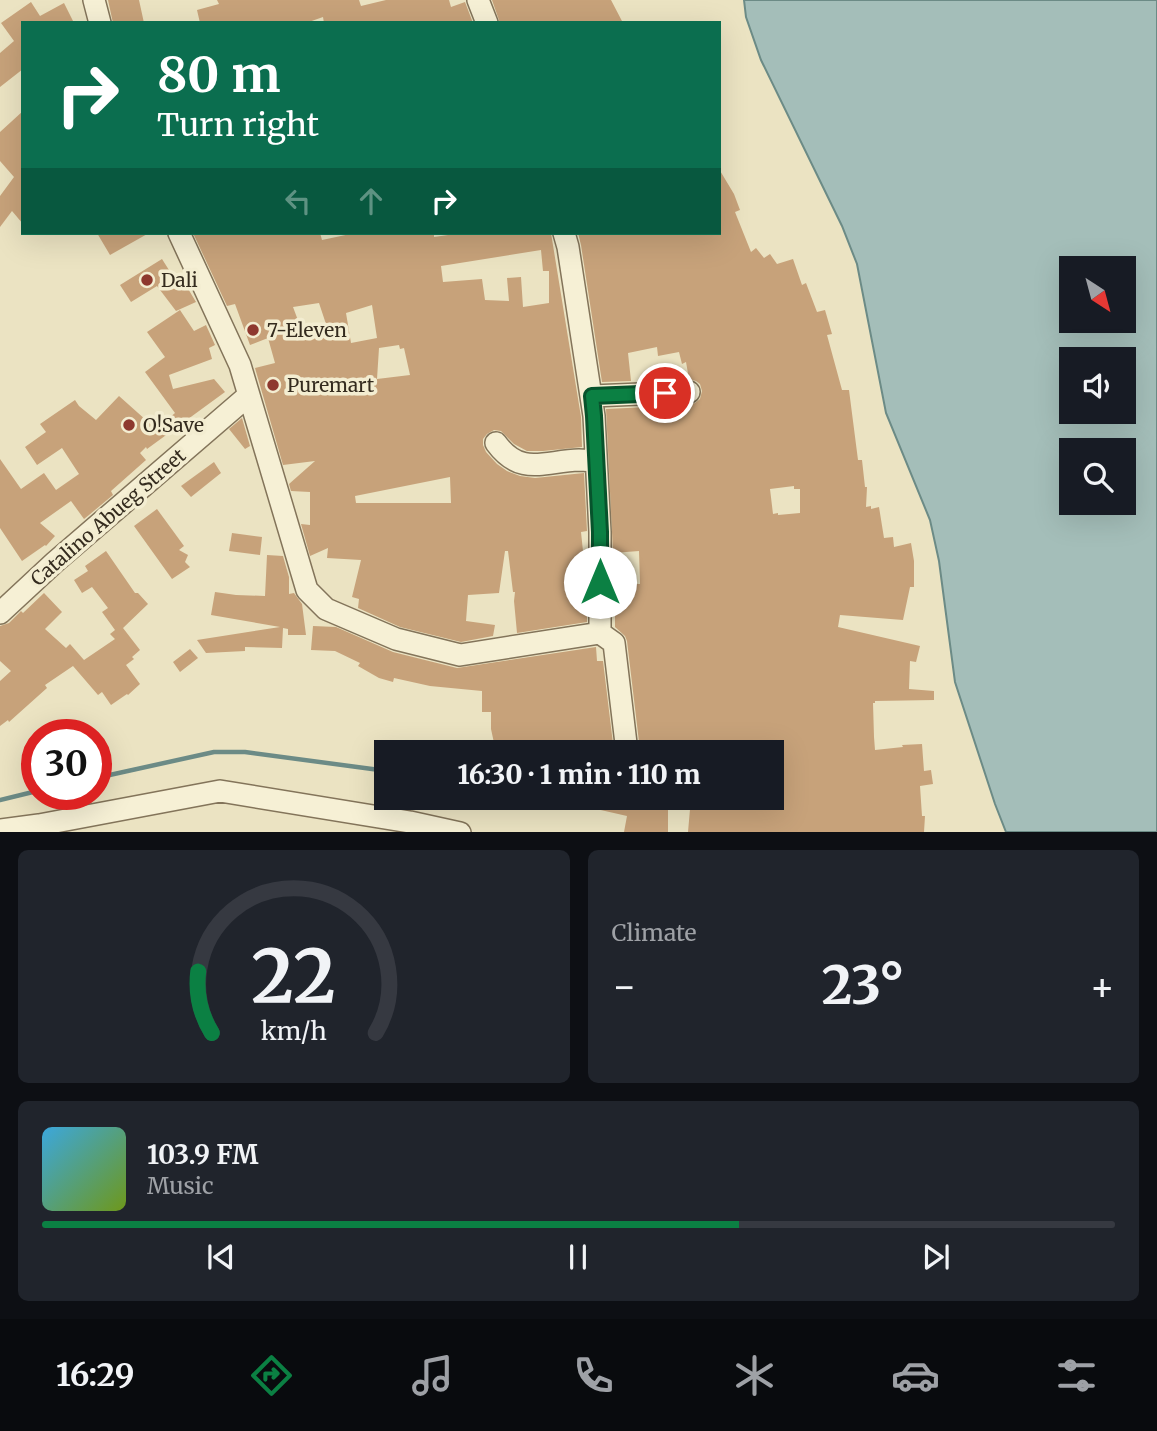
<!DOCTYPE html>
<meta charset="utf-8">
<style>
:root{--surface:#171b24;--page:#20242c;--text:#f1f3f6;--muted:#9ea1a6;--line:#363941;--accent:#0b8043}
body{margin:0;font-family:Merriweather,serif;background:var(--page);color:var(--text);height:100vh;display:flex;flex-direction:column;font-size:26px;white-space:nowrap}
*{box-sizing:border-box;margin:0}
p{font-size:23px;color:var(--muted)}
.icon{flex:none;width:38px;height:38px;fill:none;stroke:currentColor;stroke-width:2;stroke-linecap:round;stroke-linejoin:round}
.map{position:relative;height:832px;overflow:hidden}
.drawer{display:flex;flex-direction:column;gap:18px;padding:18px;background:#0d0f14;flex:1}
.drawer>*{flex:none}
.hud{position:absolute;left:21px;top:21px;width:700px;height:214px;border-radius:0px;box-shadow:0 7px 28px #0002;background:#0b6e4f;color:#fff;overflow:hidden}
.needle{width:46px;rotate:144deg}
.buttons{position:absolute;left:1059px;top:256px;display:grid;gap:14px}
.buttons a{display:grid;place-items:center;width:77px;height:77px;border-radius:0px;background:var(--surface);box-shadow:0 7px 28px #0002;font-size:35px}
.speed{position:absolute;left:21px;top:719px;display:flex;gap:14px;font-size:35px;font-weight:700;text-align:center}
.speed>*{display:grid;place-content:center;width:91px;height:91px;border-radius:50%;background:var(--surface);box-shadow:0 7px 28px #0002;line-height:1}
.speed .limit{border:10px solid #d22;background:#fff;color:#111}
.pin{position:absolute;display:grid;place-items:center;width:60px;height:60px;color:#fff;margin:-30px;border:4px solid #fff;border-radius:50%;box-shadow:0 2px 7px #0007}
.me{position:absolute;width:77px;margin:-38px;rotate:0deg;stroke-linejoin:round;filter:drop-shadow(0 0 5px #0008)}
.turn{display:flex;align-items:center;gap:24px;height:147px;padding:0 21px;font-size:32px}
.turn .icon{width:91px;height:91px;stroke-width:2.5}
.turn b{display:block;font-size:49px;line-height:60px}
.lanes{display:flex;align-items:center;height:66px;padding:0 21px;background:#0003;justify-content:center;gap:35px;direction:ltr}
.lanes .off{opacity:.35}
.big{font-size:52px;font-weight:800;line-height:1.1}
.drawer .widget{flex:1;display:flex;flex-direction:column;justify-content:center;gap:10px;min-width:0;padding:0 24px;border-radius:10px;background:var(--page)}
.drawer .dial{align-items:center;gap:0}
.dial svg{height:182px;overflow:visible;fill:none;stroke:var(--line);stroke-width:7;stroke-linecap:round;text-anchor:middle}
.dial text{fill:var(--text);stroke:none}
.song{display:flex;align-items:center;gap:21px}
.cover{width:84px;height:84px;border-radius:10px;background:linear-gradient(135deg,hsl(200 70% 55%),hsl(80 70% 35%))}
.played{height:7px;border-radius:4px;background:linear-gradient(90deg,var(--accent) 65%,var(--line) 65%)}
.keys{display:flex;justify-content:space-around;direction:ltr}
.heat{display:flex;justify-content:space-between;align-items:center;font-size:38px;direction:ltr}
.drawer .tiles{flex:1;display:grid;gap:18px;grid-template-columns:1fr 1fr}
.widget:last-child{grid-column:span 2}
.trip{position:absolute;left:374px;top:740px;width:410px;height:70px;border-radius:0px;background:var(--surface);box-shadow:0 7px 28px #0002;font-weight:800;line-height:70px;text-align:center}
.tab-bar{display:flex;height:112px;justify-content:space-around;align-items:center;background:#090b0e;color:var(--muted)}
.tab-bar .icon{width:49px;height:49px}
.tab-bar .selected{color:var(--accent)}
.tab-bar b{font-size:32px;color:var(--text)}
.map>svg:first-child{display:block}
.water{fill:#a4beb9;stroke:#6c8b86;stroke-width:2;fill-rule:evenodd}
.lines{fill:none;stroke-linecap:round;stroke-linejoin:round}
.stream{stroke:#6c8b86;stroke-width:4.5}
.building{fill:#c7a27a;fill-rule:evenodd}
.minor-casing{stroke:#83745a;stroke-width:24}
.minor{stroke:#f6f0d5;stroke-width:21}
.route-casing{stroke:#07532c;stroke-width:18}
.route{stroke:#0b8043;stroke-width:12}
.poi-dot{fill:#8e382e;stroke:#f3edd1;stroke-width:2.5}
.labels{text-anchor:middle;stroke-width:7;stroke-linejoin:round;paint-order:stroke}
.poi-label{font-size:19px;fill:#342b1e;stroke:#f3edd1;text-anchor:start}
.street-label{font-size:19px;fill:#342b1e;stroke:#f3edd1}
</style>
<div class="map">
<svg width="1157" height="833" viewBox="0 0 1157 833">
<rect width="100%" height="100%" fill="#ebe3c2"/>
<path class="water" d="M 744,0 L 1157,0 L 1157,832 L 1006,832 L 995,804 L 955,682 L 939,561 L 930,520 L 886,413 L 857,264 L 842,226 L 761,60 L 746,17 ZM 1071,268 L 1124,268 L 1124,320 L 1071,320 ZM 1071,359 L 1124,359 L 1124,411 L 1071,411 ZM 1071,450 L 1124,450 L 1124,502 L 1071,502 Z"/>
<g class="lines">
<path class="stream" d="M 96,778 L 214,752 L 245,752 L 387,771
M 0,800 L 37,791"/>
</g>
<path class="building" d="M 108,0 L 139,0 L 144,23 L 113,23 Z
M 217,0 L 359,0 L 361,6 L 386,0 L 449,0 L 451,7 L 465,2 L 473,23 L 324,23 L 323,17 L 306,23 L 200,23 L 197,10 L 219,4 Z
M 492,0 L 611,0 L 623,23 L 500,23 Z
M 31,2 L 40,16 L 64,3 L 74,23 L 23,23 L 23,69 L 0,87 L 0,53 L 14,41 L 1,23 Z
M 23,111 L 23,224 L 12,211 L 0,227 L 0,196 L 14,177 L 0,161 L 0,132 Z
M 719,169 L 734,194 L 740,210 L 735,212 L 751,252 L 756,248 L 764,258 L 770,254 L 777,264 L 793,259 L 802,285 L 806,283 L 817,312 L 825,310 L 832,334 L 827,335 L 842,390 L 849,390 L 858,460 L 862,460 L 865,487 L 867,487 L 866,507 L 871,506 L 871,509 L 879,507 L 884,538 L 893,537 L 894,547 L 911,543 L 914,561 L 914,587 L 910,587 L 903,620 L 840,615 L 838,627 L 920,646 L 916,662 L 910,661 L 909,689 L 934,691 L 934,700 L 875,701 L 875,703 L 873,703 L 874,737 L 875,750 L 903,747 L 902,745 L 922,744 L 924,771 L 931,770 L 933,784 L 920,786 L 922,816 L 925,816 L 924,832 L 688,832 L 691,798 L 772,798 L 772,752 L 685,752 L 685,747 L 640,750 L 627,641 L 625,636 L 615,627 L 615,584 L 640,584 L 639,551 L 613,553 L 606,409 L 690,405 L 695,403 L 700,399 L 702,391 L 700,384 L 696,381 L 689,379 L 686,362 L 682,364 L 679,352 L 658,356 L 657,347 L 628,353 L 631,381 L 602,382 L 581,245 L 578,233 L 719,233 ZM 794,486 L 794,489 L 800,489 L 800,513 L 778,515 L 778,513 L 773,514 L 770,489 Z
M 97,233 L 149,233 L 110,255 Z
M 193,233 L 320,233 L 322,240 L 355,233 L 434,233 L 434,237 L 462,233 L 551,233 L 581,417 L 582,447 L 543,451 L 527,451 L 514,444 L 501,431 L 494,430 L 487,434 L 483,439 L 483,445 L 486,452 L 497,464 L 507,471 L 520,476 L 535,478 L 584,473 L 587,531 L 581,532 L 584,561 L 587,561 L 587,622 L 517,633 L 514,601 L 515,592 L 513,592 L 508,551 L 505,551 L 499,593 L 468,595 L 466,621 L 495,625 L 493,636 L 461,642 L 400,627 L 358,608 L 359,599 L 352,597 L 361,560 L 327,558 L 328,548 L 310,556 L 301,524 L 310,525 L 310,492 L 291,491 L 289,484 L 315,461 L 283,465 L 255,368 L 275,363 L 268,338 L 250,345 L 235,304 L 227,306 ZM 541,250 L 543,271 L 549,271 L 549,303 L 523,307 L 521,277 L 507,278 L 509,301 L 485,300 L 482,279 L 443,282 L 441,266 ZM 319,303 L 326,324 L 302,331 L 293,307 ZM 372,305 L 377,338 L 351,343 L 346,313 ZM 399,345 L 400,349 L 404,348 L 410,375 L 377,379 L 379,348 ZM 450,477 L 451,503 L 356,503 L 355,496 Z
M 162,259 L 174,278 L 181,277 L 196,302 L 176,311 L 157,286 L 131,302 L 120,285 Z
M 180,310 L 194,331 L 206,325 L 215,345 L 209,348 L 212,359 L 169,375 L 173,389 L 214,379 L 225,392 L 147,449 L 146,447 L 140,453 L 146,460 L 111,491 L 113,495 L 89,515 L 84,519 L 71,501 L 40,523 L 55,536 L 46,546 L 45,545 L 22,561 L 0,528 L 0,459 L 21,489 L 44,473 L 56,490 L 79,474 L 62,448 L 37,465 L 25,447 L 46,432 L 40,424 L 75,400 L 79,406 L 96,420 L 119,396 L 156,429 L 175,413 L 145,372 L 165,357 L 147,332 Z
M 242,418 L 250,446 L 245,449 L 229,429 Z
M 214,462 L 221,473 L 191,497 L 181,486 Z
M 157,509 L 184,546 L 179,550 L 188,555 L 185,562 L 190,567 L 172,579 L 134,526 Z
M 232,533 L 262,537 L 260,555 L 229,551 Z
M 106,551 L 135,593 L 138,593 L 148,604 L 123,628 L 140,650 L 132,657 L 134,659 L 126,665 L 140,684 L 128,695 L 127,694 L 111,705 L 102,692 L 98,695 L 73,666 L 45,685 L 47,688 L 9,722 L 8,720 L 0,726 L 0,681 L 11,671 L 0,661 L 0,626 L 9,623 L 21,611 L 23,613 L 44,593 L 62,612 L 45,629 L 66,648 L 70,644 L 84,660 L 115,639 L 110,634 L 115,630 L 102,612 L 108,608 L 92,587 L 82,593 L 74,580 L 88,571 L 85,566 Z
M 267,555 L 283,556 L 289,577 L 289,594 L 294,593 L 302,604 L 306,635 L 288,635 L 288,629 L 283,628 L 282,648 L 245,647 L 245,651 L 206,653 L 197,640 L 280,627 L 211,615 L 215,592 L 236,595 L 265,596 Z
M 313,626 L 336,627 L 393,652 L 457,668 L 596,647 L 597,661 L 603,661 L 614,752 L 496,752 L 491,729 L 491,712 L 482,712 L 482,691 L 430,686 L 394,678 L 393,682 L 379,678 L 358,666 L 360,663 L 335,651 L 311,650 Z
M 190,649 L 198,658 L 180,672 L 173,662 Z
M 571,798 L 668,798 L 668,832 L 624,832 L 627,816 L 570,803 Z"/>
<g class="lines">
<g class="minor-casing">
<path id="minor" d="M 94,0 L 100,23
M 478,0 L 487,23
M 179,233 L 240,365 L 307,590 L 326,609 L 396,639 L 460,655 L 600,633 L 600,532 L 594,416 L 568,247 L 564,233
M 592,396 L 689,392
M 496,443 C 521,477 544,461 579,460 C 585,460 591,461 596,461
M 0,613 L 55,562 L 249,395
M 600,633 L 614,643 L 627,752
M 0,830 L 39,825 L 220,791 L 410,822 L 460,833"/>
</g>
<use href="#minor" class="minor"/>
</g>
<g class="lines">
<g class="route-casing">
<path id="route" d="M 600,582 L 600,532 L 594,416 L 592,396 L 665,393"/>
</g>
<use href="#route" class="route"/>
</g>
<g class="poi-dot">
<circle cx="147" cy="280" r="7"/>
<circle cx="253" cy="330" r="7"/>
<circle cx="273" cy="385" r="7"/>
<circle cx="129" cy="425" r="7"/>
</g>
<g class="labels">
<g class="poi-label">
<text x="161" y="287">Dali</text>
<text x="267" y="337">7-Eleven</text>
<text x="287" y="392">Puremart</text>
<text x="143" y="432">O!Save</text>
</g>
<g class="street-label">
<text transform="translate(108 517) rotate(-41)" y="7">Catalino Abueg Street</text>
</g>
</g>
</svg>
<div class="buttons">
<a><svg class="needle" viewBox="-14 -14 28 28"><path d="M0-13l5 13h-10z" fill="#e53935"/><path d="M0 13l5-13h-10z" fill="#9ea1a6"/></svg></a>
<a><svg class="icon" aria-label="sound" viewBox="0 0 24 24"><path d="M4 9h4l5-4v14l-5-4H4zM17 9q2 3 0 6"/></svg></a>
<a><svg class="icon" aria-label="search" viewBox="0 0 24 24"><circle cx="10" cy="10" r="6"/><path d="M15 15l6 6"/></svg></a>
</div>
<div class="speed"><div class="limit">30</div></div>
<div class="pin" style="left:665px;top:393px;background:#d93025"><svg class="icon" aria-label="arrive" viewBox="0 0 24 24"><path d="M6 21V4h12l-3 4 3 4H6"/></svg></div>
<svg class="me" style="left:600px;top:582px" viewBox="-20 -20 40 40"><circle r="19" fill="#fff"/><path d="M0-13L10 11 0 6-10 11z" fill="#0b8043"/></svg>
<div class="trip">16:30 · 1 min · 110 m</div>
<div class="hud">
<div class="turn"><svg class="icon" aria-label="right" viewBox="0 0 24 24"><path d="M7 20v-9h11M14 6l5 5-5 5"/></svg><div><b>80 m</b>Turn right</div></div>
<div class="lanes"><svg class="icon off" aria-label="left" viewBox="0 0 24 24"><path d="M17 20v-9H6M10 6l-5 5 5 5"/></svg><svg class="icon off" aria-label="ahead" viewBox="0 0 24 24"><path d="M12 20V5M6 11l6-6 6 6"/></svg><svg class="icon" aria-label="right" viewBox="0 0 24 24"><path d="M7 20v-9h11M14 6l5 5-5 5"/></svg></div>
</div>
</div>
<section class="drawer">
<div class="tiles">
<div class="widget dial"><svg viewBox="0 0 100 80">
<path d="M14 69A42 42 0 1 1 86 69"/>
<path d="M14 69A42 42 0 0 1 8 42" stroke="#0b8043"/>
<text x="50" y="56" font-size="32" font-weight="700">22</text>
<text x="50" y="72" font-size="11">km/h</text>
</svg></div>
<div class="widget"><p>Climate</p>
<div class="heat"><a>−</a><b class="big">23°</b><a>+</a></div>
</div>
<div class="widget">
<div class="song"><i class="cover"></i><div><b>103.9 FM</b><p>Music</p></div></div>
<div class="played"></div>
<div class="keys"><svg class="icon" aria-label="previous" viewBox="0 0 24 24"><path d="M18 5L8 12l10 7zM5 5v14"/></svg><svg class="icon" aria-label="pause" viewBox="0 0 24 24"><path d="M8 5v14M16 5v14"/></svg><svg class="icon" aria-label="next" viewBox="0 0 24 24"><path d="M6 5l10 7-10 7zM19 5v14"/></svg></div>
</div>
</div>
</section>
<nav class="tab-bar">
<b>16:29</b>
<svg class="icon selected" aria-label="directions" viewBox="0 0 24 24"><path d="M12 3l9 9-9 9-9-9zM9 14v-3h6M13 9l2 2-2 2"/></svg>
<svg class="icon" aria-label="music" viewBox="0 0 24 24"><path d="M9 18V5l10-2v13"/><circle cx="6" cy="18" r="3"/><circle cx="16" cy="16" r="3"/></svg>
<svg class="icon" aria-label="phone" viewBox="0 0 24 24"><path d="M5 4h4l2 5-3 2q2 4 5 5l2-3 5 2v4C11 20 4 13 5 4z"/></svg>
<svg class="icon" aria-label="climate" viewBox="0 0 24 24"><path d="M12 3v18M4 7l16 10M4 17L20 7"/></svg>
<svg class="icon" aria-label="car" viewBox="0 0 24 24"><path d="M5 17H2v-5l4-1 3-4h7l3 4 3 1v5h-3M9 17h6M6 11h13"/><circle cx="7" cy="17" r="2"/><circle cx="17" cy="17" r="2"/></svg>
<svg class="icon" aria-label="filters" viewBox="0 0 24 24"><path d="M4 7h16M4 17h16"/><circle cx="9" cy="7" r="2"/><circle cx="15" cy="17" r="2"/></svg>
</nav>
